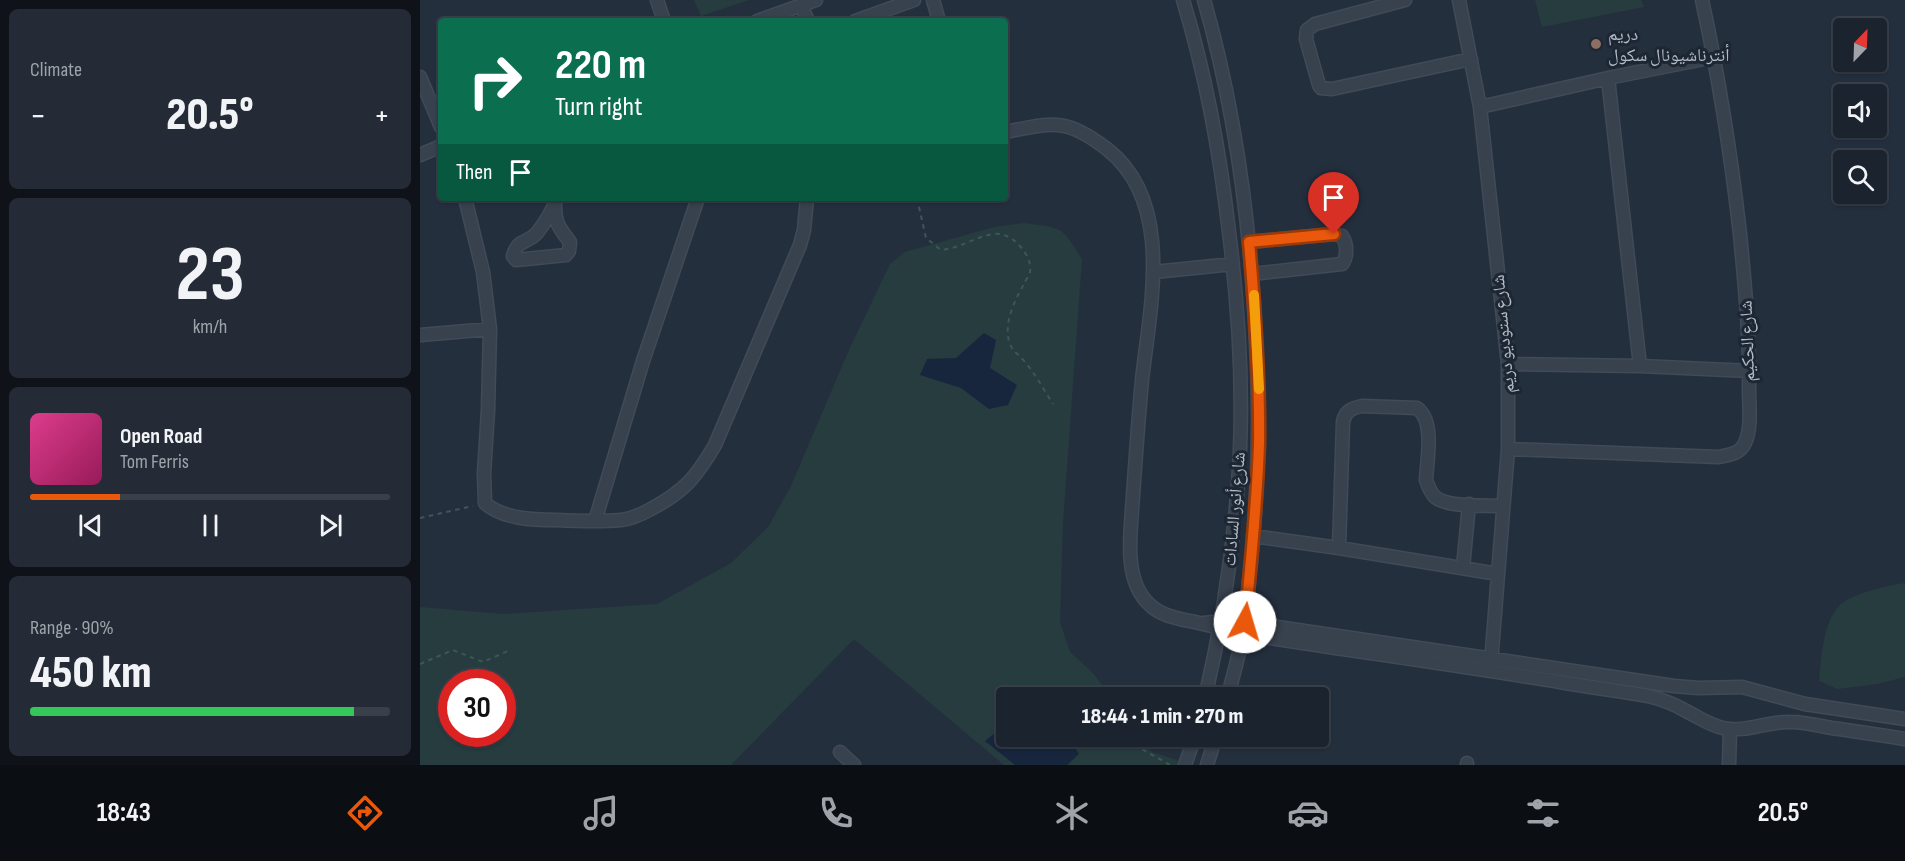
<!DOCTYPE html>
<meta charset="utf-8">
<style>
:root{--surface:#1b232e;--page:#242b36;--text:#f1f3f6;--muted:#a0a4aa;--line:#39404a;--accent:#ea580c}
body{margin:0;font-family:"Sofia Sans Condensed","Noto Naskh Arabic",sans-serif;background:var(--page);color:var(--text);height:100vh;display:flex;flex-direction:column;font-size:22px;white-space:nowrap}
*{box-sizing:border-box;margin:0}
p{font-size:20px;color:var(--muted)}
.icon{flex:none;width:33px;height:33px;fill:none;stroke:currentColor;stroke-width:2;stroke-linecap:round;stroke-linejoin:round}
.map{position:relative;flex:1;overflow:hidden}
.details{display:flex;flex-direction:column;gap:9px;padding:9px;background:#0f1319;width:420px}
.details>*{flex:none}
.hud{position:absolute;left:18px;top:18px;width:570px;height:183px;border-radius:6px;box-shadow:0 2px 4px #0004,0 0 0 2px var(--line);background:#0b6e4f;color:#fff;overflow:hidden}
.needle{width:39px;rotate:23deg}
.controls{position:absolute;left:1413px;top:18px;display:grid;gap:12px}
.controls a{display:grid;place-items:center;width:54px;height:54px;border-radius:6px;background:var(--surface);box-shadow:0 2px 4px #0004,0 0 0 2px var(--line);font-size:30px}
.speed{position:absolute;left:18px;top:669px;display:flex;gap:12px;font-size:30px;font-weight:700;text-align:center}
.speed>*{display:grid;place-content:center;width:78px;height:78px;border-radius:50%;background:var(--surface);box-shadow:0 2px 4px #0004,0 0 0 2px var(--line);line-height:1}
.speed .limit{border:9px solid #d22;background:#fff;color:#111}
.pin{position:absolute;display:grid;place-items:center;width:51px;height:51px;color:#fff;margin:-62px -26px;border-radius:50% 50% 50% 0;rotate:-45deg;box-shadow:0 0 6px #0007}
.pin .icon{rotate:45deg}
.me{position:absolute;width:66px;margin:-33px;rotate:6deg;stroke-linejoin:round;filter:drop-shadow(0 0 4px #0008)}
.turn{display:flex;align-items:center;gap:21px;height:126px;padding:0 18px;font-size:27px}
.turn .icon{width:78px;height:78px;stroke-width:2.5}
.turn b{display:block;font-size:42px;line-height:51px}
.then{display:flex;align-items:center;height:57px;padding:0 18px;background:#0003;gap:12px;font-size:22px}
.big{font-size:45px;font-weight:800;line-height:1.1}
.details .tile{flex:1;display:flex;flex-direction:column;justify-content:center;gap:9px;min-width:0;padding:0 21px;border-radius:9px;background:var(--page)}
.details .dial{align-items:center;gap:0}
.dial b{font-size:78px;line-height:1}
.song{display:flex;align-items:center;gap:18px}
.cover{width:72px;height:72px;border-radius:9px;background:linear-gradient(135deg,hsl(330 70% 55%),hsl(330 70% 35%))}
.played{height:6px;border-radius:3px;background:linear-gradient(90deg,var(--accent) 25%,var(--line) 25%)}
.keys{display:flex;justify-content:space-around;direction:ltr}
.heat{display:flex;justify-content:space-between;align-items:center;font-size:33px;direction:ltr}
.charge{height:9px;border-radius:4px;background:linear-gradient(90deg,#34c759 90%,var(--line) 0)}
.trip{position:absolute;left:576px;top:687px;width:333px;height:60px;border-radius:6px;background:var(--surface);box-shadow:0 2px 4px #0004,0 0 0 2px var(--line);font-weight:800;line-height:60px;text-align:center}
.menu{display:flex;height:96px;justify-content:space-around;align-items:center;background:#0b0e12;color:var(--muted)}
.menu .icon{width:42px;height:42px}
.menu .on{color:var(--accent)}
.menu b{font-size:27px;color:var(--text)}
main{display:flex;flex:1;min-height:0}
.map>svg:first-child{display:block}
.green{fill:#263c3f;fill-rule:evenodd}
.water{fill:#17263c}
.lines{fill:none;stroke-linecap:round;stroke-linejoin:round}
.minor-casing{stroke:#414a57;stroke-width:15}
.path{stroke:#3f5557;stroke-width:2;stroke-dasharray:4.5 4.5;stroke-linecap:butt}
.minor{stroke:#38414e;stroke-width:12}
.route-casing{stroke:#983908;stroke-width:15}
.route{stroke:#ea580c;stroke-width:10}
.slow{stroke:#f59e0b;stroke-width:10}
.education-dot{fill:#8d6e63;stroke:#1d2633;stroke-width:2}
.labels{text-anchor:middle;stroke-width:6;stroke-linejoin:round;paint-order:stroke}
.poi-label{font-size:18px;fill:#b4bcc9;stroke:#1d2633;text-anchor:start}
.street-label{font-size:18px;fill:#b4bcc9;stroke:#1d2633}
</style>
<main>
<section class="details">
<div class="tile"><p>Climate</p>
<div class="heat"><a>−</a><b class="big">20.5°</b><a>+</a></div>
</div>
<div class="tile dial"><b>23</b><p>km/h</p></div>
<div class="tile">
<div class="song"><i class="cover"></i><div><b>Open Road</b><p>Tom Ferris</p></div></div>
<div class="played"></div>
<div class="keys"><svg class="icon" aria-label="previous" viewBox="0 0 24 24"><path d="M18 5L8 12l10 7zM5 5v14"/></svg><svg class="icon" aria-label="pause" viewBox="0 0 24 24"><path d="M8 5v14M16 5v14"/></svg><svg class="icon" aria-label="next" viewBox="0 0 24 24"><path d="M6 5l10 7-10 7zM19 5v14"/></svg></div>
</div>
<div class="tile"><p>Range · 90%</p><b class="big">450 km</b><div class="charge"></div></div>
</section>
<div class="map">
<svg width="1485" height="765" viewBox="0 0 1485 765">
<rect width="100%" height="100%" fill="#242f3e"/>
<path class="green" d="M 274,0 L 329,0 L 281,16 Z
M 1115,0 L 1221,0 L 1224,7 L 1122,27 Z
M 603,223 C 642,228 641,225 662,259 L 643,524 L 640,622 L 650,652 L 673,673 L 691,697 L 586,698 L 586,736 L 718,737 L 732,752 L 763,762 L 761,765 L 584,765 L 434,639 L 311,765 L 0,765 L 0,607 L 83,614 L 237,604 L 311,563 L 348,527 L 371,486 L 428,352 L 470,264 L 485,252 L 574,227 ZM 32,682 L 82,682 L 82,734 L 32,734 Z
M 1485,583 L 1485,677 L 1458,684 L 1417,689 L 1399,681 C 1401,659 1403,623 1419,606 C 1430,594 1469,585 1485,583 Z"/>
<path class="water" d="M 564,333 L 576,340 L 570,368 L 597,385 L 588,405 L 569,409 L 541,388 L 500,375 L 507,359 L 536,358 Z
M 575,733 L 586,734 L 586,736 L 648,737 L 659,754 L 647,765 L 595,765 L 565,741 Z"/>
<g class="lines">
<g class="minor-casing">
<path id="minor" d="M 237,0 L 244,21
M 513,0 L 519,21
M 763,0 C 786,75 800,153 809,232 C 818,304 823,377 820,450 C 816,533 804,616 785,698
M 784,0 C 814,105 829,214 835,323 C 840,404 839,483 831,563 C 828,587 827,612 822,636 C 819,657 813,677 807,698
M 985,0 L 895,24 L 887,30 L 886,39 L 899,85 L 901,88 L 912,89 L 1051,59
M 1039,0 L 1060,107 L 1088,364 L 1088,449 L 1071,663
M 381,5 L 388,21
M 337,21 L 396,0
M 435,21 L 494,0
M 0,77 L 21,127
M 1188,78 L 1220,366
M 1060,107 L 1188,78 L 1294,57
M 585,132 C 633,123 646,117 687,149 C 755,202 730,307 722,380 C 718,423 715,467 712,510 C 710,538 705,579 727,602 C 741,618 763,619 783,624 C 809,631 836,636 863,640 C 955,654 1048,667 1140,682 C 1169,687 1199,691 1228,696 C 1241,699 1254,704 1266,711 C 1278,717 1289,725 1303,728 C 1326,733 1347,721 1370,722 C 1384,722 1397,725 1411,728 C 1435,731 1460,735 1485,739
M 0,155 L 21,146
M 45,198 L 63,272 L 70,329 L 68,410 L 64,473 L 65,503 C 82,519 114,520 136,520 C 157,521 179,522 201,520 C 211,519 222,514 231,509 C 265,491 276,477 295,445 L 380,245 L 384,230 L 387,198
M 135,205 C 135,223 139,228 150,242 L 149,251 L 146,255 L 96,260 L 93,256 C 98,238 107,244 117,233 C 124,224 133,209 137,198
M 829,242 L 914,234 L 922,236 C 927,243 928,257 922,264 L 832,274
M 734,272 L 813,264
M 0,335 L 70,329
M 1088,364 L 1220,366 L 1330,371
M 1088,449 L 1298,457 C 1309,455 1320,454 1325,443 C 1332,428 1329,406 1329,389 C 1330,337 1325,286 1320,234 C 1311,155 1299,78 1282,0
M 175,521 L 223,361 L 278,198
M 833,536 L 919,548 L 1078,574
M 919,548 L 923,422 C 925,411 932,408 942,406 L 997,408 C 1015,421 1007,459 1006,480 C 1008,486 1010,492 1015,497 C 1028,508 1066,505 1083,506
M 1043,568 L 1049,504
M 784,623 L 801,621 L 825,622 L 1254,686 L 1279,688 L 1322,687 L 1385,704 L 1485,719
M 420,752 L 434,765
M 765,765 L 775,736
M 787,765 L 796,736
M 1047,765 L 1047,763
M 1309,765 L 1310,729"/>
</g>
<path class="path" d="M 497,198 L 506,238 L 521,250 C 541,248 555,237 573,234 C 583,233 591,237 598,244 C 605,251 612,262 610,272 C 609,276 605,281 604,284 C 595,300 586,318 588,336 C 590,351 597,352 605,362 C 616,375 624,390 633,404
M 0,518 L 53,506
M 0,664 L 33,650 L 63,662 L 88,651
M 665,692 L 668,698
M 699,736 L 750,765"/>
<use href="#minor" class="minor"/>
</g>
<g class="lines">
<g class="route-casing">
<path id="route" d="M 825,622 C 831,563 837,504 839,444 C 840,376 835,309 829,242 L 914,234"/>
</g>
<use href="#route" class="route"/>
<path class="slow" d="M 834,295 L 839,389"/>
</g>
<circle class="education-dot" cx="1176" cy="44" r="6"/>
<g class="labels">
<g class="poi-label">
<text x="1188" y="40">دريم<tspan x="1188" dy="21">أنترناشيونال سكول</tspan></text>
</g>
<g class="street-label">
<text transform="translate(1083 334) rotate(-95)" y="6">شارع ستوديو دريم</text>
<text transform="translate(1327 341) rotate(-92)" y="6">شارع الحكيم</text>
<text transform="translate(814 509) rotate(-85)" y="6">شارع أنور السادات</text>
</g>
</g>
</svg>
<div class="controls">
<a><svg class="needle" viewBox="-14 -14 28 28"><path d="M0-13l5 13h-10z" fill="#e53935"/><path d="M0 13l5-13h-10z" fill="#a0a4aa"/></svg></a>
<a><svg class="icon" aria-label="sound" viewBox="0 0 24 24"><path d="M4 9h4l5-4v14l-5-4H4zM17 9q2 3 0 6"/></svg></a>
<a><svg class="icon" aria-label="search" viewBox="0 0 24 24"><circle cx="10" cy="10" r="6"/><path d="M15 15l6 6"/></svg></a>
</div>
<div class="speed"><div class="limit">30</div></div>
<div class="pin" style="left:914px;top:234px;background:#d93025"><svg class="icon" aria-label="arrive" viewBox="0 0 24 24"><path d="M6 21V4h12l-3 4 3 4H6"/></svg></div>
<svg class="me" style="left:825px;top:622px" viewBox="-20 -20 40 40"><circle r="19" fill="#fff"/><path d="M0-13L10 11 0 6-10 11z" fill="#ea580c"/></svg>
<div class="trip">18:44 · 1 min · 270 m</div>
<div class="hud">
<div class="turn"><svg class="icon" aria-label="right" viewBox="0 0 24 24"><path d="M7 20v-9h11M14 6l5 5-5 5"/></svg><div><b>220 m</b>Turn right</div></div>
<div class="then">Then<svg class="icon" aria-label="arrive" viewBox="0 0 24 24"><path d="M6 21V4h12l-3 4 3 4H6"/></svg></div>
</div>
</div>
</main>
<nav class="menu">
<b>18:43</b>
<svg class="icon on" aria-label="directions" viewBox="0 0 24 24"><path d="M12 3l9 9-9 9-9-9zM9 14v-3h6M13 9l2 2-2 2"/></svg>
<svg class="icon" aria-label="music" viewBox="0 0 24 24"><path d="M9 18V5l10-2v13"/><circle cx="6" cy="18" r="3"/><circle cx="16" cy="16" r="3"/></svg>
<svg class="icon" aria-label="phone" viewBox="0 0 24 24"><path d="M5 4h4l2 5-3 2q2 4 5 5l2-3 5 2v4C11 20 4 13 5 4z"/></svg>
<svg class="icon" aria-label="climate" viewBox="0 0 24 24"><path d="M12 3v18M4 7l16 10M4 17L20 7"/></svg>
<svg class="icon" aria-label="car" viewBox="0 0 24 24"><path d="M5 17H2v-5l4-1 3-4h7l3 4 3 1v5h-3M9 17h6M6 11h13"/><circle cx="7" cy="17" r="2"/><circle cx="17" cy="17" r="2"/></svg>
<svg class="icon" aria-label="filters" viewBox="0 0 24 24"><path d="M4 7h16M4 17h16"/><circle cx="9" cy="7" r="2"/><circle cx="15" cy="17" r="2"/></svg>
<b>20.5°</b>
</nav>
